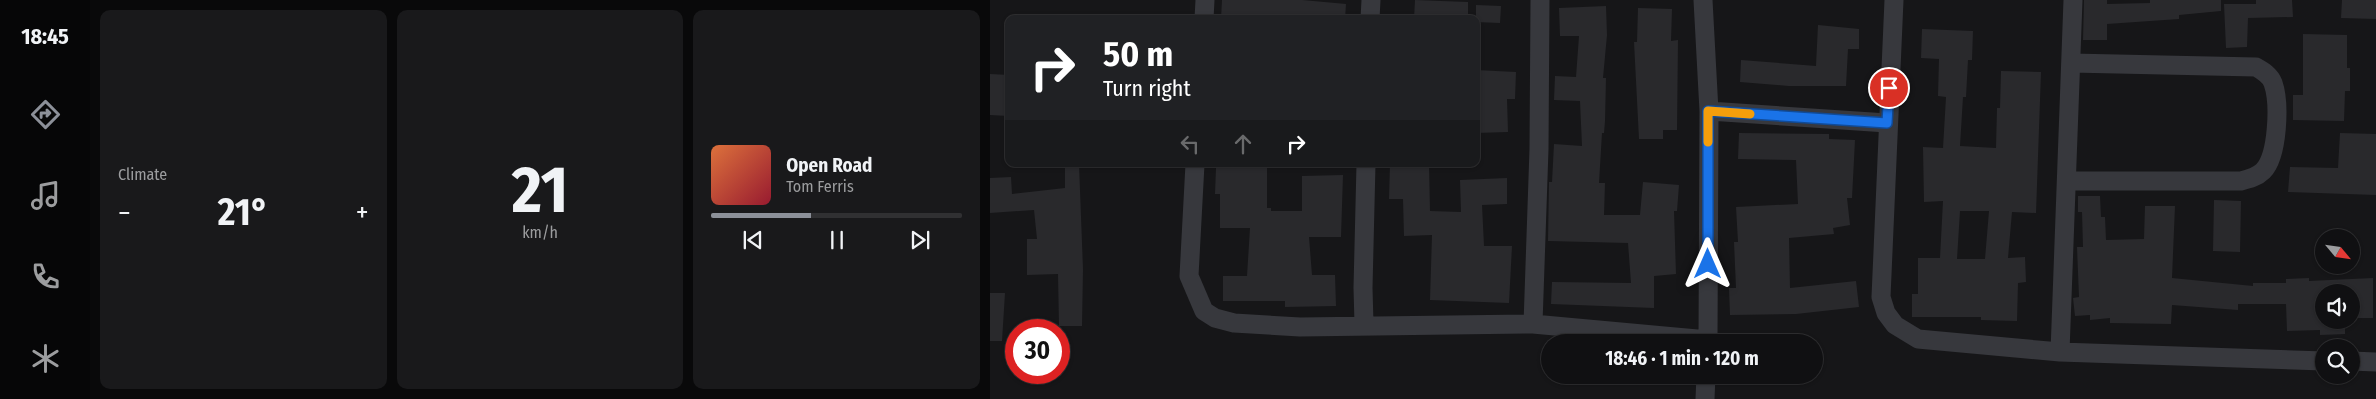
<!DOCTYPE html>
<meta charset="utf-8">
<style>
:root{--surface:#101012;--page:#19191b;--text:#f1f3f6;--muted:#9c9d9f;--line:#303032;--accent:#8c9099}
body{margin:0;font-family:"Fira Sans Condensed",sans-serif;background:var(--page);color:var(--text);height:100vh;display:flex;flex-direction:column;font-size:19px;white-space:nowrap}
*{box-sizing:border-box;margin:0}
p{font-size:16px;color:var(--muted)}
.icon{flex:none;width:28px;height:28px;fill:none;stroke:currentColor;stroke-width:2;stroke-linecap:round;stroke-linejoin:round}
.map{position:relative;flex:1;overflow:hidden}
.sheet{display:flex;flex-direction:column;gap:10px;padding:10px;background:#09090a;width:900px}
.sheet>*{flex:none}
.hud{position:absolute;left:15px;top:15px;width:475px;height:152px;border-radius:10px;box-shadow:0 1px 4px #0004,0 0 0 1px var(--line);background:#202124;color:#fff;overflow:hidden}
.needle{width:32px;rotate:119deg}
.tools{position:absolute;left:1325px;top:229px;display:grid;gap:10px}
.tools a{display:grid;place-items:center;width:45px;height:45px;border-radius:50%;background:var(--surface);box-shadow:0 1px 4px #0004,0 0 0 1px var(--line);font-size:25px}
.speed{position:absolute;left:15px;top:319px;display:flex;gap:10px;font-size:25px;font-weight:700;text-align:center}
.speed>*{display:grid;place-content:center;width:65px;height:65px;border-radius:50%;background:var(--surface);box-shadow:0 1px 4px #0004,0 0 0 1px var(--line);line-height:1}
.speed .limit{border:8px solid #d22;background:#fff;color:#111}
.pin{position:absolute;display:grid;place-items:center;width:42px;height:42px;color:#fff;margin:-21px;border:2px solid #fff;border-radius:50%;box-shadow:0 1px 5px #0007}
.me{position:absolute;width:55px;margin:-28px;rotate:0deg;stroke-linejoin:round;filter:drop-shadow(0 0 4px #0008)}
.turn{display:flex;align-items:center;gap:18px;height:105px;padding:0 15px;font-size:22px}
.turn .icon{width:65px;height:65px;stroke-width:2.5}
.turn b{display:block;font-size:35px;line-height:42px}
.lanes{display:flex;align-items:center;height:48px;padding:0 15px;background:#0003;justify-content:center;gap:25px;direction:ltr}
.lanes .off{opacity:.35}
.big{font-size:38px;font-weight:700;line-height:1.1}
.sheet .card{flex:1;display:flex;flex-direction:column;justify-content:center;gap:8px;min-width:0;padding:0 18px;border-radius:10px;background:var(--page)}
.sheet .dial{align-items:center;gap:0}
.dial b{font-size:65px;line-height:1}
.song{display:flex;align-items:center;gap:15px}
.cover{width:60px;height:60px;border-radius:8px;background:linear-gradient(135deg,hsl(20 70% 55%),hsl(350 70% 35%))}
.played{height:5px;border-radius:2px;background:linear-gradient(90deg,var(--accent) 40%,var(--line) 40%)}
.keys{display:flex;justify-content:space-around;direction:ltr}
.heat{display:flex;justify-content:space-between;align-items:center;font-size:28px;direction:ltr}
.sheet .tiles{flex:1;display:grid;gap:10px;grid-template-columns:repeat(3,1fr)}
.trip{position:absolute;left:551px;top:334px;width:282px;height:50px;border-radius:25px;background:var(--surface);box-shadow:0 1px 4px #0004,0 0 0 1px var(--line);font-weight:700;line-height:50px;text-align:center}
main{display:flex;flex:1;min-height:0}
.menu{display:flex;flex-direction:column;width:90px;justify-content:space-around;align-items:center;background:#060607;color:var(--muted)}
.menu .icon{width:35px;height:35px}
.menu .current{color:var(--accent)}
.menu b{font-size:22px;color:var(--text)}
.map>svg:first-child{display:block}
.building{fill:#29292c;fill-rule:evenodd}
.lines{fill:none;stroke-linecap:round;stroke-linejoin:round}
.minor{stroke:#37383d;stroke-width:19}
.route-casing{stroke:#114b97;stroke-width:12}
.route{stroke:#1a73e8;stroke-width:9}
.slow{stroke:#f59e0b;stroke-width:9}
</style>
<main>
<nav class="menu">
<b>18:45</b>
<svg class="icon current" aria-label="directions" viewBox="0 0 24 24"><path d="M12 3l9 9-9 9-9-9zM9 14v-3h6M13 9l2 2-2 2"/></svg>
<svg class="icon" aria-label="music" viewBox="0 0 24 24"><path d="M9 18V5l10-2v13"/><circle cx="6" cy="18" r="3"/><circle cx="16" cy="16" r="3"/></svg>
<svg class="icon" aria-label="phone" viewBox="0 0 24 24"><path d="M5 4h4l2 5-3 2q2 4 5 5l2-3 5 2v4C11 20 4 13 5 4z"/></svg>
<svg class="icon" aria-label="climate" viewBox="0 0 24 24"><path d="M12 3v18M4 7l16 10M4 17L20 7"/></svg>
</nav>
<section class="sheet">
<div class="tiles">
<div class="card"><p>Climate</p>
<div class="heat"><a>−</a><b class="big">21°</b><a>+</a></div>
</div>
<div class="card dial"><b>21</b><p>km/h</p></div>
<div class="card">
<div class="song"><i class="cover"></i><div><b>Open Road</b><p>Tom Ferris</p></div></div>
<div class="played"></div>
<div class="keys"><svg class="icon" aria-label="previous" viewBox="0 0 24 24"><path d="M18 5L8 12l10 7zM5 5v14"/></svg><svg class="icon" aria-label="pause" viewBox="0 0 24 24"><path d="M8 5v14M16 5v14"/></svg><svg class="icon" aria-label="next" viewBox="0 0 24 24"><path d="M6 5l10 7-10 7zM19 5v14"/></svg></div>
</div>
</div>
</section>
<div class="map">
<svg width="1386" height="399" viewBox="0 0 1386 399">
<rect width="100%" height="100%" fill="#161618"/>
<path class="building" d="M 232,0 L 312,0 L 356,4 L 355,19 L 231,19 Z
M 425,0 L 478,2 L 478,19 L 424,19 Z
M 1094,0 L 1117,0 L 1117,4 L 1160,3 L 1160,0 L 1231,0 L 1231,11 L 1189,15 L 1189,19 L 1117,24 L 1117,40 L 1093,40 Z
M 1266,0 L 1302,0 L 1303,17 L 1258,18 L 1257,47 L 1236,48 L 1234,4 L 1266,4 Z
M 1352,0 L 1386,0 L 1386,19 L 1351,18 Z
M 486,5 L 511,6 L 510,23 L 486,22 Z
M 616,6 L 617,35 L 613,78 L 616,78 L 615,121 L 614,133 L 612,133 L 609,183 L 615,183 L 614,215 L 650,215 L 653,182 L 689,185 L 687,211 L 684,211 L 686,274 L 664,276 L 664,308 L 561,304 L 562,282 L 641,283 L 638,243 L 558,241 L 559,182 L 562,182 L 564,144 L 592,146 L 590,101 L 564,100 L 565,76 L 586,77 L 589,36 L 570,36 L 569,8 Z
M 648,8 L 682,9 L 681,41 L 688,40 L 687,130 L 673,130 L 673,139 L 649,139 L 644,42 L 647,42 Z
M 828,25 L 869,29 L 869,49 L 858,49 L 856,86 L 799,86 L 750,82 L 751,60 L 826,66 Z
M 932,29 L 983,31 L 982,60 L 978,60 L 976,97 L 973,97 L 970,146 L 1006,148 L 1007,108 L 1010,108 L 1011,71 L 1051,72 L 1046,213 L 1022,212 L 1018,258 L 1035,257 L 1036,282 L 1028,283 L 1027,321 L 991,320 L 991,317 L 922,317 L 922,294 L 928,294 L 928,258 L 950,258 L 953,201 L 934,202 L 933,147 L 953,148 L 956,97 L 948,96 L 949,59 L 931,58 ZM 970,211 L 999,211 L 995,259 L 967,259 Z
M 1313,34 L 1357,35 L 1357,68 L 1360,68 L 1360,91 L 1355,91 L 1354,121 L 1303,120 L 1303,95 L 1313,95 Z
M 486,70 L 526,72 L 525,99 L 517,99 L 518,132 L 486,133 Z
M 0,74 L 19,75 L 18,116 L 0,115 Z
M 749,133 L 839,134 L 839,139 L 865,140 L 862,198 L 857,198 L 860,225 L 843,228 L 844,234 L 799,238 L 800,288 L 866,281 L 869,307 L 806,314 L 740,315 L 739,288 L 746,288 L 744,242 L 748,242 L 746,207 L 808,204 L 806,160 L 748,159 Z
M 1350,133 L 1386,134 L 1386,195 L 1298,192 L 1300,167 L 1348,168 Z
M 75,164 L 89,164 L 93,269 L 92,326 L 69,326 L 68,274 L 37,275 L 37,239 L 47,239 L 44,210 L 0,213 L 0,178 L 21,177 L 22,194 L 75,188 Z
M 400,164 L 439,164 L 440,211 L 471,212 L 470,180 L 517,178 L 517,204 L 492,205 L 494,246 L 522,246 L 519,303 L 440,300 L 442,235 L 414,236 L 413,199 L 399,199 Z
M 226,168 L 277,168 L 277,208 L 281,208 L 281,211 L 312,211 L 312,176 L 353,175 L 351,237 L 319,237 L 322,275 L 345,275 L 346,306 L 295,307 L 295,301 L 233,301 L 233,276 L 257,276 L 260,228 L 230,228 L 230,194 L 225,194 Z
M 1088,196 L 1110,196 L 1111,217 L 1115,217 L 1116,240 L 1154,239 L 1155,206 L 1185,206 L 1182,278 L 1263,286 L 1263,283 L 1296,283 L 1296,279 L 1319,278 L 1319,281 L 1383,278 L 1383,318 L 1361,318 L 1361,292 L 1334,292 L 1334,320 L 1355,320 L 1355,334 L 1330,335 L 1330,330 L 1297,331 L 1296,304 L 1248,304 L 1248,310 L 1182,305 L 1181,324 L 1120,323 L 1120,318 L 1100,320 L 1100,315 L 1085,316 L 1083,298 L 1089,297 L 1087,247 L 1093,247 L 1092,212 L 1088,212 Z
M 1224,200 L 1251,201 L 1250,252 L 1223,251 Z
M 0,293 L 15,293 L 12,341 L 0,341 Z"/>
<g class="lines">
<path class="minor" d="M 713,0 L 719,111 L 718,342
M 904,0 L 891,297 L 896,313 L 905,325 L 928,339 L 1070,352 L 1334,361
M 214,19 L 215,0
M 380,19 L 381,0
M 719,111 L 897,123
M 205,164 L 199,276 L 214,311 L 225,318 L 244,323 L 310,327 L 543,324 L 718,340
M 1077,181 L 1251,181 C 1259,179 1267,177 1273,171 C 1288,156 1290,103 1283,83 C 1280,75 1273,71 1266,67 L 1081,63
M 374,324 L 373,288 L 376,164
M 543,324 L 549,149 L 550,0
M 1070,352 L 1083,0
M 1361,361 L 1386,362
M 715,399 L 716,375"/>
</g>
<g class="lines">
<g class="route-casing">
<path id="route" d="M 718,264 L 718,111 L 897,123 L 899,88"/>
</g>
<use href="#route" class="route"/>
<path class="slow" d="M 718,142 L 718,111 L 760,114"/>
</g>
</svg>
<div class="tools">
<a><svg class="needle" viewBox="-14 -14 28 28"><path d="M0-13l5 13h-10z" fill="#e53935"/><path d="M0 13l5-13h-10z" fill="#9c9d9f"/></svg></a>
<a><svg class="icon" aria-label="sound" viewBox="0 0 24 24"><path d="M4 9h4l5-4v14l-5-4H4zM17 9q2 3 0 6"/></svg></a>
<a><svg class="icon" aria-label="search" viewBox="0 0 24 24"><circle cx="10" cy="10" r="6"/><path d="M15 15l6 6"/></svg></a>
</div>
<div class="speed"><div class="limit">30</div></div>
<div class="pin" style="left:899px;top:88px;background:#d93025"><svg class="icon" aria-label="arrive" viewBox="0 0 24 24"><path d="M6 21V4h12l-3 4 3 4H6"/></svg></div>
<svg class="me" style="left:718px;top:264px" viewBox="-20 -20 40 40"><path d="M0-17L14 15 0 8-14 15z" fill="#1a73e8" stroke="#fff" stroke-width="4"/></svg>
<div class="trip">18:46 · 1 min · 120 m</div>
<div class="hud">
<div class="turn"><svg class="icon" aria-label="right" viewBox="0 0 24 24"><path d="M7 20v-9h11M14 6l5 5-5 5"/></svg><div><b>50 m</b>Turn right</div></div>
<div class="lanes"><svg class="icon off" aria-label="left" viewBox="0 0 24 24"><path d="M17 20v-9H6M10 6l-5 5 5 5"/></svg><svg class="icon off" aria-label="ahead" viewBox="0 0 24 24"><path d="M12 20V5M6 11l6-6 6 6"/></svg><svg class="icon" aria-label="right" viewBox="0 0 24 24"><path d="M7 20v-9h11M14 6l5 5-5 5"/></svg></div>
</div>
</div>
</main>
